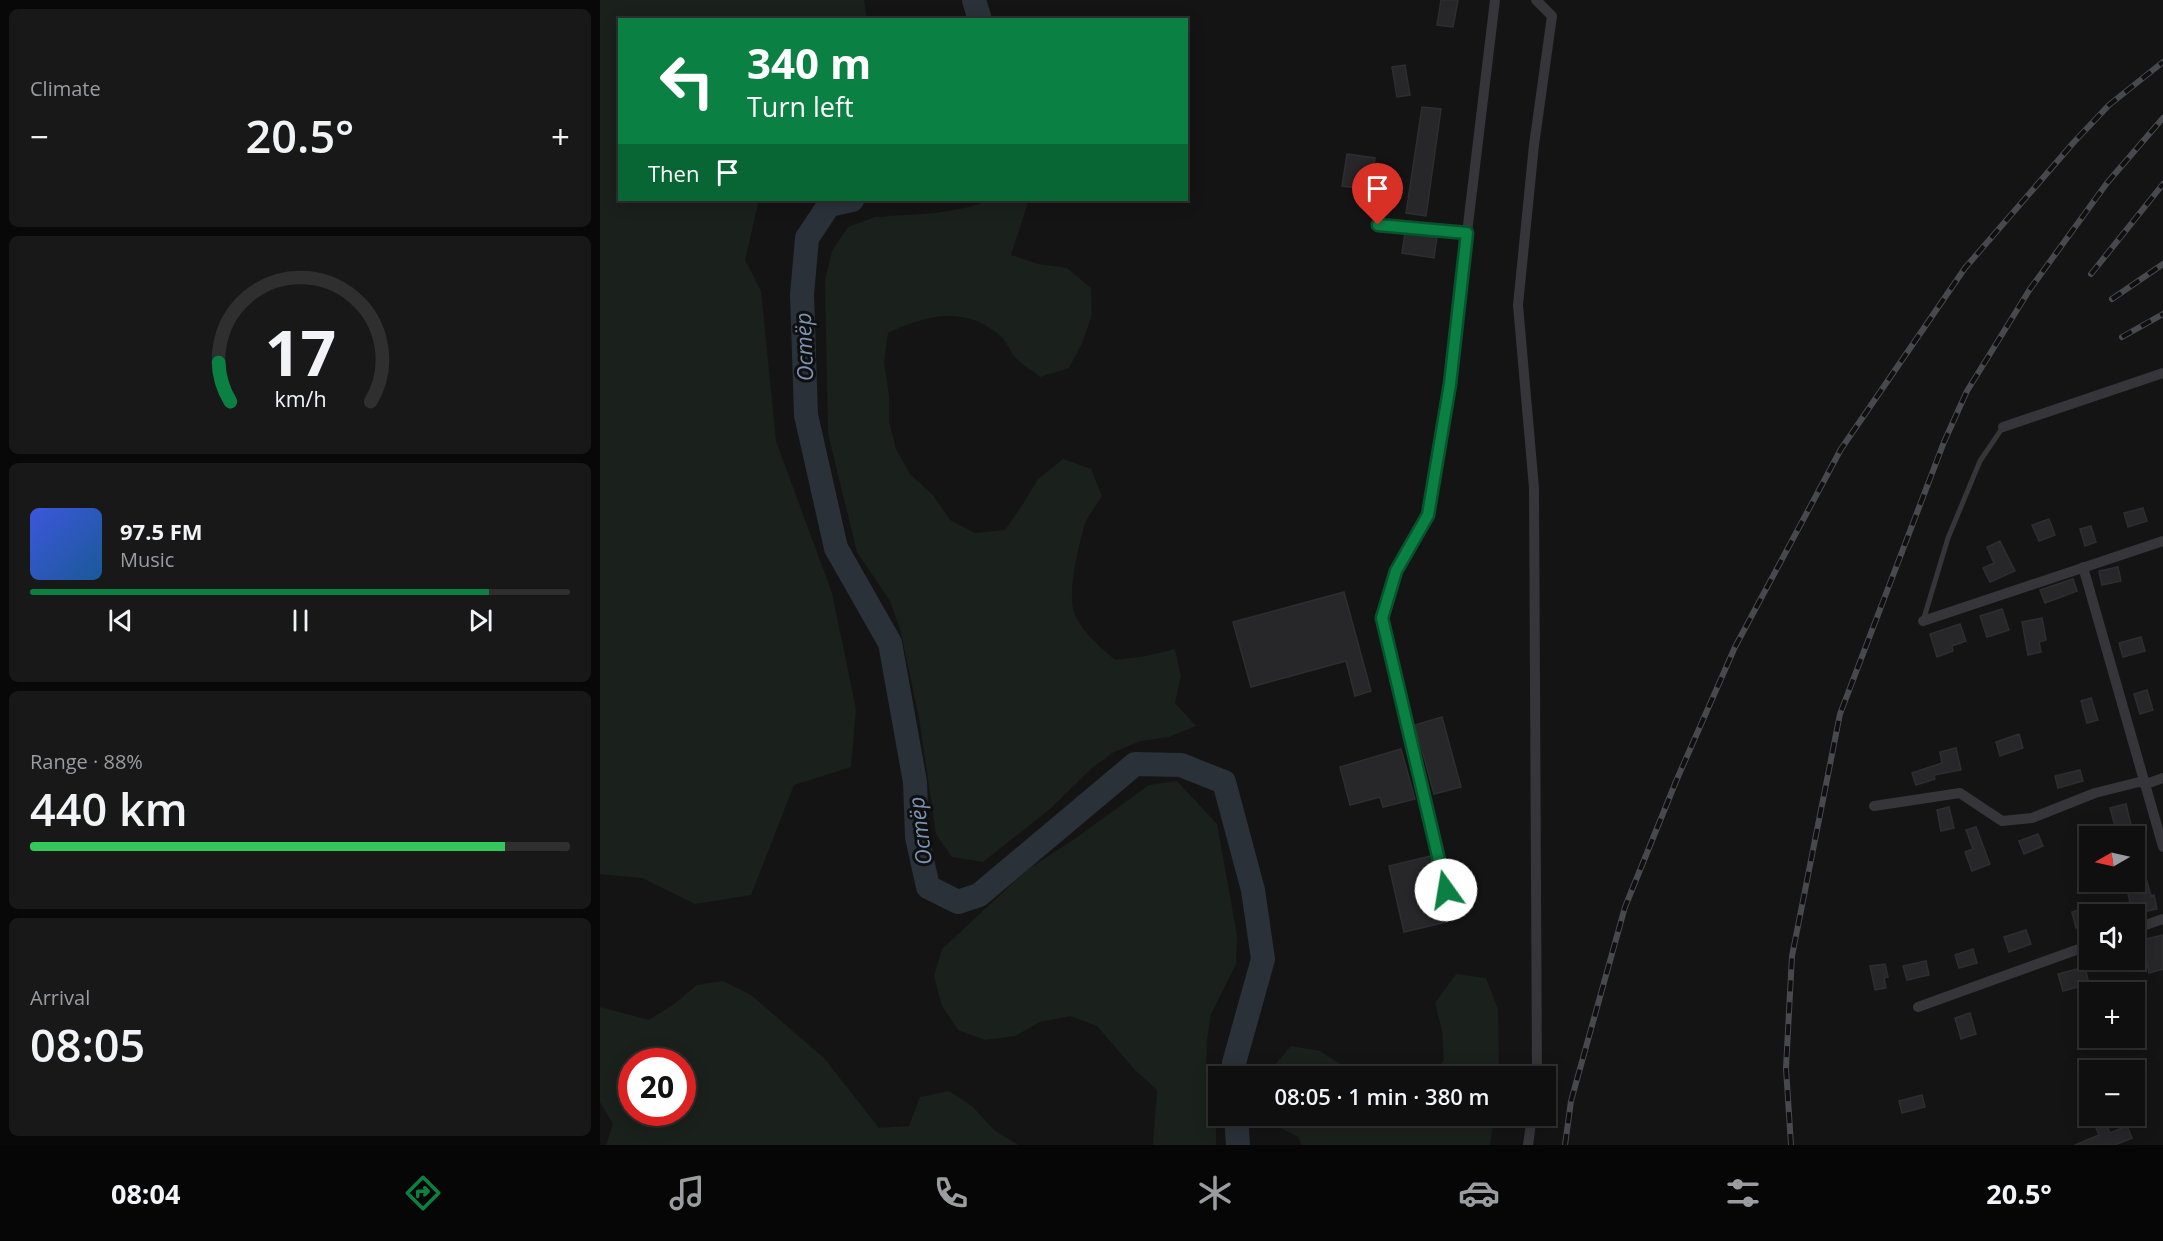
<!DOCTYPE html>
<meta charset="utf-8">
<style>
:root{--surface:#0f0f10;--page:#181819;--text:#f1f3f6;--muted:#9b9c9f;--line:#2f2f30;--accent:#0b8043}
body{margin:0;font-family:"Open Sans",sans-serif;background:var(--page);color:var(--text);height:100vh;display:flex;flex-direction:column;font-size:22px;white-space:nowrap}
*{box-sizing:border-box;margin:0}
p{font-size:20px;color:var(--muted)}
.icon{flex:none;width:33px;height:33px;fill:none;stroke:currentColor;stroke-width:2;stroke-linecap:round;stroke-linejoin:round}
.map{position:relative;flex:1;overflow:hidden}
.drawer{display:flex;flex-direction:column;gap:9px;padding:9px;background:#080809;width:600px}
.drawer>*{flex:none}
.banner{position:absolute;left:18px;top:18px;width:570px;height:183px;border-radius:0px;box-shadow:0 3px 15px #0003,0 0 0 2px var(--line);background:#0b8043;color:#fff;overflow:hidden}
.needle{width:39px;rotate:261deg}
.tools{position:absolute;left:1479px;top:826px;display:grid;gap:12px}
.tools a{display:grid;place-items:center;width:66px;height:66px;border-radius:0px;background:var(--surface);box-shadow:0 3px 15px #0003,0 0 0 2px var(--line);font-size:30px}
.speed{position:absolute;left:18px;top:1048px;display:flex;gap:12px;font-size:30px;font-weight:700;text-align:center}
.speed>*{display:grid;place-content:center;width:78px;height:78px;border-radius:50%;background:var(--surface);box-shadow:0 3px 15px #0003,0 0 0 2px var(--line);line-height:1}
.speed .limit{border:9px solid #d22;background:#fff;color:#111}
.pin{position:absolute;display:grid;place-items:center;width:51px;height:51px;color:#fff;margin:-62px -26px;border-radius:50% 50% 50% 0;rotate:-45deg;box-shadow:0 0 6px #0007}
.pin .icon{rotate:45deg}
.me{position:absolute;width:66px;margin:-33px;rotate:347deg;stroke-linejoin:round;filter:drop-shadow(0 0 4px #0008)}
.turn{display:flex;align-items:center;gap:21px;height:126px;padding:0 30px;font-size:27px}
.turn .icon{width:78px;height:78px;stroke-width:2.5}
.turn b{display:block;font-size:42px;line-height:51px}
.then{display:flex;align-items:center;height:57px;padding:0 30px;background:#0003;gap:12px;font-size:22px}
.big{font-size:45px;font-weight:600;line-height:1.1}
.drawer .tile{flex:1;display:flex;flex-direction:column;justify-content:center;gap:9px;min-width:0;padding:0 21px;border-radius:9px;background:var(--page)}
.drawer .dial{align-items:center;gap:0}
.dial svg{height:156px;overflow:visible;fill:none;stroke:var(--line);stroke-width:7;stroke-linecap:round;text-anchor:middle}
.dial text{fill:var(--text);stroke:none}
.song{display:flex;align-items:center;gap:18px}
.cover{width:72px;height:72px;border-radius:9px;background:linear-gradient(135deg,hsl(230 70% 55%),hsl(210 70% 35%))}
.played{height:6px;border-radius:3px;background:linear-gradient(90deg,var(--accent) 85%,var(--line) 85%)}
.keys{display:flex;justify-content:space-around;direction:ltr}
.heat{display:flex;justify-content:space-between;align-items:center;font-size:33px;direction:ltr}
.charge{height:9px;border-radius:4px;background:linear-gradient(90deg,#34c759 88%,var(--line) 0)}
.trip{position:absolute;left:608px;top:1066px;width:348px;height:60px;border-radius:0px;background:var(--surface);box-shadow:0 3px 15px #0003,0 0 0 2px var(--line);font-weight:600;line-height:60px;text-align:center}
.tab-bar{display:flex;height:96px;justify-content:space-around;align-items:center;background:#060606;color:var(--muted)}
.tab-bar .icon{width:42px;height:42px}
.tab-bar .on{color:var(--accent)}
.tab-bar b{font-size:27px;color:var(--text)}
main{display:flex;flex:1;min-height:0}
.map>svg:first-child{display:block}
.green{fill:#1a201b;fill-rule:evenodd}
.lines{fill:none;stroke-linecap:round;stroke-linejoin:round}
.river{stroke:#2a3139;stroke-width:24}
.building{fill:#272729;stroke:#2e2e31;stroke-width:1.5}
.service{stroke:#35353a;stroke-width:5}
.minor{stroke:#35353a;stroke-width:10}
.rail-casing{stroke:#48494f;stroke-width:6}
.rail{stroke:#0f0f10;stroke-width:4;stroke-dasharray:11;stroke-linecap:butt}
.route-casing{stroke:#07532c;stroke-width:15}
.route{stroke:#0b8043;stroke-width:10}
.labels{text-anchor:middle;stroke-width:6;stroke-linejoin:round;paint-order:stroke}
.water-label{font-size:22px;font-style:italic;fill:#7c93b1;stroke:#0f0f10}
</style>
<main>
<section class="drawer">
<div class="tile"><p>Climate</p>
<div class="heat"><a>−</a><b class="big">20.5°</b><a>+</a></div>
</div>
<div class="tile dial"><svg viewBox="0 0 100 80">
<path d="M14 69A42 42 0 1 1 86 69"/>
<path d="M14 69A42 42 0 0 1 8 49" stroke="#0b8043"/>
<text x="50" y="56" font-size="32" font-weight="700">17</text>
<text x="50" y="72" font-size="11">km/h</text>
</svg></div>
<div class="tile">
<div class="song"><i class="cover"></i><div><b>97.5 FM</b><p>Music</p></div></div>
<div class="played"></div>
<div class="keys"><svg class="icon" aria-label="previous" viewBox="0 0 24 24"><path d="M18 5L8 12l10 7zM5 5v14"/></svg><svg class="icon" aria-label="pause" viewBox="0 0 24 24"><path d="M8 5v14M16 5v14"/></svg><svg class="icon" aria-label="next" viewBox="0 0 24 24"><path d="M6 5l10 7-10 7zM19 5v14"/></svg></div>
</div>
<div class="tile"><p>Range · 88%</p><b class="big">440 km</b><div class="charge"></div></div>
<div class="tile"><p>Arrival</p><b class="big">08:05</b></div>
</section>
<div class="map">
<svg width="1563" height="1145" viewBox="0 0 1563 1145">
<rect width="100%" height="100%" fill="#141415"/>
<path class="green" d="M 0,0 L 264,0 L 267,19 L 20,20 L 20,200 L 159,200 L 145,260 L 161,291 L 176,441 L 232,593 L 256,709 L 251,767 L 194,785 L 151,895 L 95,904 L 42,878 L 0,874 Z
M 392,200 L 429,200 L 411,255 L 438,264 L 467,268 L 491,288 L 492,315 L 482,343 L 469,368 L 440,377 C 432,370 421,365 414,356 C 409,349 405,339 398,334 C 363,305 324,316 288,333 L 284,363 L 289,395 L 289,422 L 296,449 L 310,474 L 333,495 L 350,520 L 375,533 L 405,530 L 423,504 L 438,479 L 463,459 L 491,469 L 502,496 C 497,504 489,514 485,524 C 479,543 466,597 475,615 C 484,634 500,647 515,660 L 546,656 L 575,649 L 581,676 L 575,703 L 596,726 L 569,737 L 541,741 L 514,752 L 492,768 L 450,809 L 383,862 L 352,857 L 336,834 L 319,718 L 300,629 L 290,601 L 257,552 L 228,434 L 225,280 L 232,251 L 248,227 L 275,217 L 336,213 L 365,208 Z
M 577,781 L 617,824 L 637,935 L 636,964 L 611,1014 L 607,1040 L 606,1069 L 616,1126 L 616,1145 L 553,1145 L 557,1090 L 535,1070 L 497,1026 L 470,1016 L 440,1022 L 415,1036 L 385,1040 L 358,1030 L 342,1006 L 334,976 L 342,949 L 427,870 L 476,838 L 549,785 Z
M 856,974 L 886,978 L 898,1009 L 899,1077 L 831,1077 L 844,1060 L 842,1030 L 835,1003 Z
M 123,981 L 151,995 L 224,1058 L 279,1128 L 309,1126 L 320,1097 L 349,1091 L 373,1107 L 394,1130 L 418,1145 L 6,1145 L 13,1124 L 0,1102 L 0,1007 L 49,1020 L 74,1004 L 97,985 ZM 32,1062 L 82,1062 L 82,1113 L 32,1113 Z
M 691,1046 L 720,1051 L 745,1067 L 774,1067 L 789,1077 L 671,1077 L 673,1067 Z
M 670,1116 L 894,1116 L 890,1145 L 701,1145 L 698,1137 L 671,1123 Z"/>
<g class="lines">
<path class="river" d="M 374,0 L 380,20
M 252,200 L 229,205 L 207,238 L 202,295 L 206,415 L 236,548 L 290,643 L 315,782 L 317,837 L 328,887 L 358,902 L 379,895 L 535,764 L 581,765 L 624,782 L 653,890 L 663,959 L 634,1063 L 635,1077
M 636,1116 L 638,1145"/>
</g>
<path class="building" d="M 841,0 L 858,0 L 853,27 L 837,25 Z
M 805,65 L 810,95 L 797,97 L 792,67 Z
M 822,107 L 841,109 L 826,216 L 806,213 Z
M 747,154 L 775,158 L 771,190 L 742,186 Z
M 805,233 L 837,238 L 834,258 L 802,253 Z
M 1543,508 L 1547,521 L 1528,527 L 1524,513 Z
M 1449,519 L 1455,535 L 1439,541 L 1432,525 Z
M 1491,526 L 1496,542 L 1485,546 L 1480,529 Z
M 1400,541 L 1415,571 L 1390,582 L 1383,568 L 1394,563 L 1387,547 Z
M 1518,567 L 1521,581 L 1502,585 L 1499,571 Z
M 1473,579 L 1477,591 L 1445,603 L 1440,590 Z
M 744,592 L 771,691 L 755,696 L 746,661 L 651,687 L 633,622 Z
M 1402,609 L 1409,630 L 1387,637 L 1380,616 Z
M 1442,618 L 1446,640 L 1439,642 L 1441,652 L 1428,655 L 1422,622 Z
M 1360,624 L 1366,641 L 1352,646 L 1353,651 L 1337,657 L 1330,634 Z
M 1541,637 L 1545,651 L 1523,657 L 1519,643 Z
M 1547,690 L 1553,710 L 1540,714 L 1534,694 Z
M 1491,698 L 1498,720 L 1487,723 L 1481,701 Z
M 842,717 L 861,787 L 834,794 L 815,725 Z
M 1419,734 L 1423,748 L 1400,756 L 1396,742 Z
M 1356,748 L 1361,770 L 1334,775 L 1335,779 L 1316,785 L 1312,773 L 1342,763 L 1340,752 Z
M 801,749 L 815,799 L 783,807 L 780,797 L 750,805 L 740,767 Z
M 1480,770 L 1483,781 L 1458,788 L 1455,776 Z
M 1526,804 L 1534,837 L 1518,837 L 1510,808 Z
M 1349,807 L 1354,828 L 1341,831 L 1337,810 Z
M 1376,827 L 1390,864 L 1372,871 L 1365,852 L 1373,849 L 1366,830 Z
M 1438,834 L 1443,846 L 1424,854 L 1419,841 Z
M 831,856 L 847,922 L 804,932 L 789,866 Z
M 1543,867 L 1551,896 L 1554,895 L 1557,909 L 1530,915 L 1527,903 L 1530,902 L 1525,882 L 1534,882 L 1534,869 Z
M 1482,909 L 1483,913 L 1490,912 L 1490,925 L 1476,928 L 1472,912 Z
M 1426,930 L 1431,944 L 1409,952 L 1404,937 Z
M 1563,935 L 1563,969 L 1549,973 L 1542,940 Z
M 1373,949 L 1377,963 L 1359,968 L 1355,955 Z
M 1326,961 L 1329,975 L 1307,980 L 1303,966 Z
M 1285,964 L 1288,977 L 1284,978 L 1286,988 L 1275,990 L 1270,966 Z
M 1485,967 L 1489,984 L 1463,991 L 1458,974 Z
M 1370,1013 L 1376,1034 L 1361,1039 L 1355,1018 Z
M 1322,1095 L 1325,1107 L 1302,1113 L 1299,1101 Z
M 1504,1119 L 1510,1133 L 1527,1126 L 1532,1138 L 1515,1145 L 1475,1145 L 1499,1135 L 1494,1123 Z"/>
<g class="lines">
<path class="service" d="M 778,225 L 867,233 L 850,384 L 828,515 L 796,571 L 781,618 L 852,913
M 1323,621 L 1348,538 L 1380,461 L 1403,427"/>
<path class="minor" d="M 936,0 L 952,16 L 934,145 L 918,305 L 934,488 L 937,1077
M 867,233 L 895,0
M 1403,427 L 1563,373
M 1483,567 L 1563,847
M 1323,621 L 1563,541
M 1274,806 L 1360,793 L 1402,821 L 1432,818 L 1495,793 L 1539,782 L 1546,784 L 1563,778
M 1534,929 L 1563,919
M 1318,1007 L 1490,945
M 928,1145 L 932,1116"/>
<g class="rail-casing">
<path id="rail" d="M 1491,274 L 1563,184
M 1512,299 L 1563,264
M 1522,337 L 1563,314
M 965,1145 L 971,1101 L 1025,907 L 1077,779 L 1135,647 L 1241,449 L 1365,268 L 1474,142 L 1509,105 L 1563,62
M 1191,1145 L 1186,1068 L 1192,956 L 1240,714 L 1344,442 L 1367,391 L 1430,289 L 1507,183 L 1563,118"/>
</g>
<use href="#rail" class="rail"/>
</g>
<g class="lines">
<g class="route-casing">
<path id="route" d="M 778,225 L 867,233 L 850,384 L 828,515 L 796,571 L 782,618 L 846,890"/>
</g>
<use href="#route" class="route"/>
</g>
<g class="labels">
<g class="water-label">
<text transform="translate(204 347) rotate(-92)" y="8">Остёр</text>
<text transform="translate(320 831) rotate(-97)" y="8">Остёр</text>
</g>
</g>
</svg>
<div class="tools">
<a><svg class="needle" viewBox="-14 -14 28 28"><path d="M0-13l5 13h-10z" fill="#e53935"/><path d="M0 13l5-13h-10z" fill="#9b9c9f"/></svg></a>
<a><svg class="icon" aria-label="sound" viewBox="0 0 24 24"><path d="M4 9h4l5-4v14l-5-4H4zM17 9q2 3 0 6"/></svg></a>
<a>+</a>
<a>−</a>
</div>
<div class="speed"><div class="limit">20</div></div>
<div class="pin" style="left:778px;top:225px;background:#d93025"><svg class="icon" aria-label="arrive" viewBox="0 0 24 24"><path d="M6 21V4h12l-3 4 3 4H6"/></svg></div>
<svg class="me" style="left:846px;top:890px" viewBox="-20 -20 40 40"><circle r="19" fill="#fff"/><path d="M0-13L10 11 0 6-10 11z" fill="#0b8043"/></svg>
<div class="trip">08:05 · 1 min · 380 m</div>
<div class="banner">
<div class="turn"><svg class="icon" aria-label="left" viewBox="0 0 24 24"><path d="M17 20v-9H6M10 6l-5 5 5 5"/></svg><div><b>340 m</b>Turn left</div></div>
<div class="then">Then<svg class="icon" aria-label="arrive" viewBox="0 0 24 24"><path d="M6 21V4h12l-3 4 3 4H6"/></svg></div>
</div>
</div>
</main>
<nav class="tab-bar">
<b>08:04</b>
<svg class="icon on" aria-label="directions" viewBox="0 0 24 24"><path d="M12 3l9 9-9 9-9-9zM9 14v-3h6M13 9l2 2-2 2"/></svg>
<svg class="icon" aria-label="music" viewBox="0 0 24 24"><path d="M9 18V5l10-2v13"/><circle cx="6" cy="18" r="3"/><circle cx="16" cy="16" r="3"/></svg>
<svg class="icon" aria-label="phone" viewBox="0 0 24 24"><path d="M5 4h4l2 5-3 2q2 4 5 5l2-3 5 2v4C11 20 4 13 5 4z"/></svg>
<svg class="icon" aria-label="climate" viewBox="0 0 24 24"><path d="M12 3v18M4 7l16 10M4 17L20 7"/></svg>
<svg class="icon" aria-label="car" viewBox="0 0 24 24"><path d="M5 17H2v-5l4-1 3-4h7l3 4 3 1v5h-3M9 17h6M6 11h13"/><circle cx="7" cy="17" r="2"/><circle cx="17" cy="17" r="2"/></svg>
<svg class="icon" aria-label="filters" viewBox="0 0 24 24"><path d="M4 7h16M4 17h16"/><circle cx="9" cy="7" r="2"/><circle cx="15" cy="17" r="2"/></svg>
<b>20.5°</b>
</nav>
